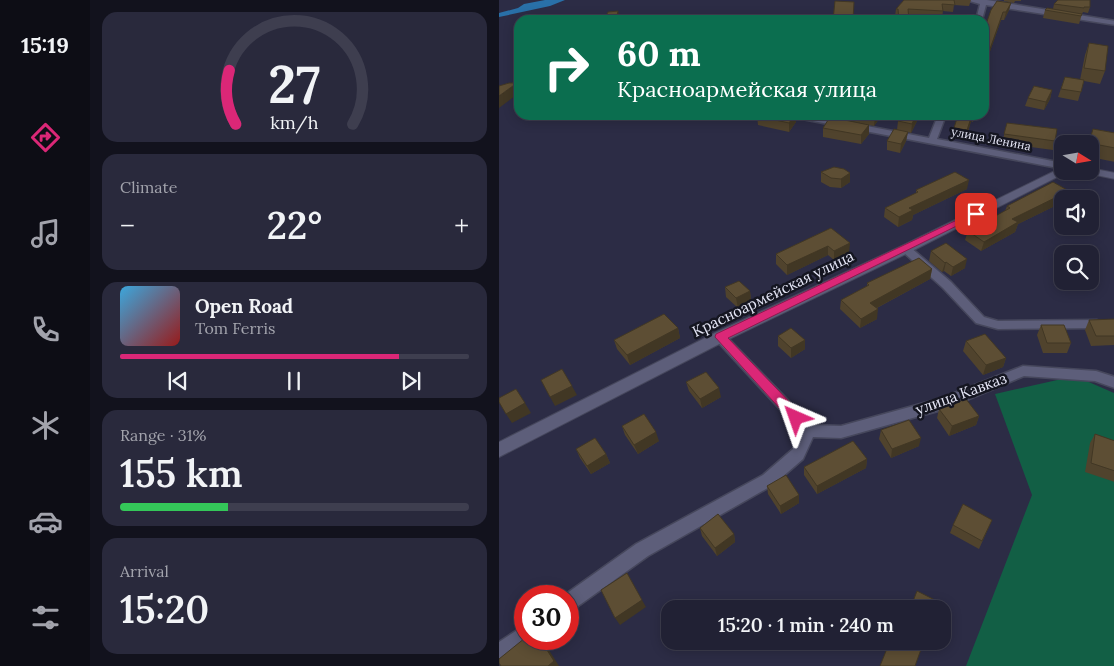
<!DOCTYPE html>
<meta charset="utf-8">
<style>
:root{--surface:#212134;--page:#29293c;--text:#f1f3f6;--muted:#a2a3ac;--line:#3e3e4f;--accent:#db2777}
body{margin:0;font-family:Lora,serif;background:var(--page);color:var(--text);height:100vh;display:flex;flex-direction:column;font-size:19px;white-space:nowrap}
*{box-sizing:border-box;margin:0}
p{font-size:16px;color:var(--muted)}
.icon{flex:none;width:28px;height:28px;fill:none;stroke:currentColor;stroke-width:2;stroke-linecap:round;stroke-linejoin:round}
.map{position:relative;flex:1;overflow:hidden}
.sheet{display:flex;flex-direction:column;gap:12px;padding:12px;background:#12121d;width:409px}
.sheet>*{flex:none}
.guide{position:absolute;left:15px;top:15px;width:475px;height:105px;border-radius:15px;box-shadow:0 2px 12px #0003,0 0 0 1px var(--line);background:#0b6e4f;color:#fff;overflow:hidden}
.needle{width:32px;rotate:101deg}
.tools{position:absolute;left:555px;top:135px;display:grid;gap:10px}
.tools a{display:grid;place-items:center;width:45px;height:45px;border-radius:10px;background:var(--surface);box-shadow:0 2px 12px #0003,0 0 0 1px var(--line);font-size:25px}
.speed{position:absolute;left:15px;top:585px;display:flex;gap:10px;font-size:25px;font-weight:700;text-align:center}
.speed>*{display:grid;place-content:center;width:65px;height:65px;border-radius:50%;background:var(--surface);box-shadow:0 2px 12px #0003,0 0 0 1px var(--line);line-height:1}
.speed .limit{border:8px solid #d22;background:#fff;color:#111}
.pin{position:absolute;display:grid;place-items:center;width:42px;height:42px;color:#fff;margin:-21px;border-radius:10px;box-shadow:0 2px 8px #0006}
.me{position:absolute;width:55px;margin:-28px;rotate:317deg;stroke-linejoin:round;filter:drop-shadow(0 0 4px #0008)}
.turn{display:flex;align-items:center;gap:18px;height:105px;padding:0 20px;font-size:22px}
.turn .icon{width:65px;height:65px;stroke-width:2.5}
.turn b{display:block;font-size:35px;line-height:42px}
.big{font-size:38px;font-weight:600;line-height:1.1}
.sheet .widget{flex:1;display:flex;flex-direction:column;justify-content:center;gap:8px;min-width:0;padding:0 18px;border-radius:15px;background:var(--page)}
.sheet .dial{align-items:center;gap:0}
.dial svg{height:130px;overflow:visible;fill:none;stroke:var(--line);stroke-width:7;stroke-linecap:round;text-anchor:middle}
.dial text{fill:var(--text);stroke:none}
.song{display:flex;align-items:center;gap:15px}
.cover{width:60px;height:60px;border-radius:8px;background:linear-gradient(135deg,hsl(200 70% 55%),hsl(0 70% 35%))}
.played{height:5px;border-radius:2px;background:linear-gradient(90deg,var(--accent) 80%,var(--line) 80%)}
.keys{display:flex;justify-content:space-around;direction:ltr}
.heat{display:flex;justify-content:space-between;align-items:center;font-size:28px;direction:ltr}
.charge{height:8px;border-radius:4px;background:linear-gradient(90deg,#34c759 31%,var(--line) 0)}
.trip{position:absolute;left:162px;top:600px;width:290px;height:50px;border-radius:15px;background:var(--surface);box-shadow:0 2px 12px #0003,0 0 0 1px var(--line);font-weight:600;line-height:50px;text-align:center}
main{display:flex;flex:1;min-height:0}
.tabs{display:flex;flex-direction:column;width:90px;justify-content:space-around;align-items:center;background:#0d0d15;color:var(--muted)}
.tabs .icon{width:35px;height:35px}
.tabs .on{color:var(--accent)}
.tabs b{font-size:22px;color:var(--text)}
.map>svg:first-child{display:block}
.green{fill:#125f45}
.water{fill:#2970a8}
.lines{fill:none;stroke-linecap:round;stroke-linejoin:round}
.minor-casing{stroke:#46475c;stroke-width:3}
.tertiary-casing{stroke:#46475c;stroke-width:2}
.minor{fill:#5d5e7a;fill-rule:evenodd}
.tertiary{fill:#5d5e7a;fill-rule:evenodd}
.wall{fill:#50432d}
.shaded-wall{fill:#413724}
.building{fill:#5d4e34;stroke:#413724}
.route{fill:#db2777;stroke:#8e194d}
.labels{text-anchor:middle;stroke-width:5;stroke-linejoin:round;paint-order:stroke}
.far-street-label{font-size:12px;fill:#e6e7f7;stroke:#151621}
.street-label{font-size:15px;fill:#e6e7f7;stroke:#151621}
</style>
<main>
<nav class="tabs">
<b>15:19</b>
<svg class="icon on" aria-label="directions" viewBox="0 0 24 24"><path d="M12 3l9 9-9 9-9-9zM9 14v-3h6M13 9l2 2-2 2"/></svg>
<svg class="icon" aria-label="music" viewBox="0 0 24 24"><path d="M9 18V5l10-2v13"/><circle cx="6" cy="18" r="3"/><circle cx="16" cy="16" r="3"/></svg>
<svg class="icon" aria-label="phone" viewBox="0 0 24 24"><path d="M5 4h4l2 5-3 2q2 4 5 5l2-3 5 2v4C11 20 4 13 5 4z"/></svg>
<svg class="icon" aria-label="climate" viewBox="0 0 24 24"><path d="M12 3v18M4 7l16 10M4 17L20 7"/></svg>
<svg class="icon" aria-label="car" viewBox="0 0 24 24"><path d="M5 17H2v-5l4-1 3-4h7l3 4 3 1v5h-3M9 17h6M6 11h13"/><circle cx="7" cy="17" r="2"/><circle cx="17" cy="17" r="2"/></svg>
<svg class="icon" aria-label="filters" viewBox="0 0 24 24"><path d="M4 7h16M4 17h16"/><circle cx="9" cy="7" r="2"/><circle cx="15" cy="17" r="2"/></svg>
</nav>
<section class="sheet">
<div class="widget dial"><svg viewBox="0 0 100 80">
<path d="M14 69A42 42 0 1 1 86 69"/>
<path d="M14 69A42 42 0 0 1 10 36" stroke="#db2777"/>
<text x="50" y="56" font-size="32" font-weight="700">27</text>
<text x="50" y="72" font-size="11">km/h</text>
</svg></div>
<div class="widget"><p>Climate</p>
<div class="heat"><a>−</a><b class="big">22°</b><a>+</a></div>
</div>
<div class="widget">
<div class="song"><i class="cover"></i><div><b>Open Road</b><p>Tom Ferris</p></div></div>
<div class="played"></div>
<div class="keys"><svg class="icon" aria-label="previous" viewBox="0 0 24 24"><path d="M18 5L8 12l10 7zM5 5v14"/></svg><svg class="icon" aria-label="pause" viewBox="0 0 24 24"><path d="M8 5v14M16 5v14"/></svg><svg class="icon" aria-label="next" viewBox="0 0 24 24"><path d="M6 5l10 7-10 7zM19 5v14"/></svg></div>
</div>
<div class="widget"><p>Range · 31%</p><b class="big">155 km</b><div class="charge"></div></div>
<div class="widget"><p>Arrival</p><b class="big">15:20</b></div>
</section>
<div class="map">
<svg width="616" height="666" viewBox="0 0 616 666">
<rect width="100%" height="100%" fill="#2c2c45"/>
<path class="green" d="M 576,376 L 615,393 L 615,666 L 467,666 L 533,495 L 496,394 Z"/>
<path class="water" d="M 46,0 L 66,0 L 51,6 L 0,17 L 0,13 L 19,8 L 25,4 Z"/>
<g class="lines">
<g class="minor-casing">
<path id="minor" d="M 467,0 L 488,0 L 616,21 L 616,25 L 487,5 L 483,20 L 477,20 L 481,4 Z
M 218,17 L 236,20 L 215,20 Z
M 20,82 L 20,87 L 0,94 L 0,89 Z
M 294,115 L 311,115 L 430,138 L 439,115 L 447,115 L 438,139 L 564,163 L 564,169 L 298,118 Z
M 407,246 L 411,247 L 452,282 L 485,317 L 499,321 L 598,320 L 604,324 L 598,328 L 499,329 L 477,323 L 444,288 L 403,251 L 402,249 Z
M 221,332 L 225,334 L 313,425 L 342,426 L 443,398 L 524,366 L 597,371 L 616,377 L 616,388 L 596,381 L 525,376 L 446,409 L 342,438 L 314,437 L 304,459 L 274,485 L 149,556 L 75,609 L 69,612 L 69,596 L 64,596 L 137,544 L 264,475 L 294,449 L 302,432 L 217,340 L 215,337 L 217,334 Z
M 26,625 L 26,639 L 33,639 L 32,640 L 0,662 L 0,642 Z"/>
</g>
<g class="tertiary-casing">
<path id="tertiary" d="M 564,167 L 564,171 L 568,172 L 411,252 L 226,341 L 0,457 L 0,442 L 216,333 L 403,246 Z
M 591,168 L 616,173 L 616,179 L 587,173 L 586,171 L 591,171 Z"/>
</g>
<use href="#minor" class="minor"/>
<use href="#tertiary" class="tertiary"/>
</g>
<path class="wall" d="M 405,0 L 472,0 L 470,6 L 455,5 L 454,12 L 444,11 L 443,18 L 410,17 L 410,20 L 398,20 L 398,16 L 396,16 L 397,9 Z
M 505,0 L 522,0 L 522,1 L 516,1 L 515,3 L 505,1 Z
M 512,3 L 510,10 L 505,20 L 502,20 L 489,57 L 485,30 Z
M 555,4 L 591,7 L 589,13 L 584,12 L 583,14 L 554,9 Z
M 546,10 L 583,14 L 580,24 L 544,18 Z
M 590,43 L 606,71 L 601,84 L 585,81 L 579,101 L 559,97 L 566,77 L 581,80 L 586,55 Z
M 553,90 L 551,99 L 545,110 L 526,106 L 529,98 Z
M 259,115 L 297,115 L 297,122 L 290,132 L 259,125 L 258,116 Z
M 337,115 L 383,115 L 375,126 L 337,118 Z
M 421,115 L 412,133 L 409,132 L 407,141 L 401,153 L 388,150 L 388,141 L 398,130 L 399,121 Z
M 459,115 L 476,115 L 474,122 L 472,121 L 467,139 L 453,137 L 455,128 Z
M 508,123 L 556,141 L 554,150 L 503,143 Z
M 370,125 L 370,134 L 362,144 L 324,137 L 324,128 Z
M 594,129 L 616,133 L 616,162 L 591,157 L 591,144 L 589,144 Z
M 322,172 L 351,173 L 351,182 L 342,188 L 331,187 L 322,182 Z
M 468,189 L 414,215 L 413,220 L 399,227 L 385,217 L 386,208 L 417,193 L 417,190 Z
M 564,199 L 564,202 L 519,224 L 516,232 L 482,251 L 466,240 L 469,231 L 506,211 L 508,206 Z
M 332,228 L 350,253 L 335,260 L 329,255 L 288,275 L 277,264 L 277,254 Z
M 432,251 L 466,268 L 452,276 L 445,271 L 443,272 L 430,261 Z
M 433,269 L 431,279 L 378,308 L 378,319 L 361,328 L 341,309 L 342,300 L 368,286 L 368,283 Z
M 226,287 L 251,291 L 252,300 L 239,308 L 227,297 Z
M 616,319 L 616,345 L 592,346 L 586,330 L 590,320 Z
M 542,325 L 572,343 L 568,353 L 544,353 L 538,335 Z
M 179,328 L 181,338 L 131,365 L 118,349 L 115,340 Z
M 279,336 L 306,340 L 306,349 L 292,358 L 279,346 Z
M 467,341 L 507,358 L 504,367 L 484,375 L 464,351 Z
M 187,382 L 222,397 L 203,408 L 190,391 Z
M 440,409 L 480,416 L 477,425 L 450,436 L 438,418 Z
M 123,426 L 160,441 L 139,454 L 126,435 Z
M 382,430 L 420,446 L 392,458 L 380,439 Z
M 596,434 L 616,441 L 616,482 L 586,472 L 591,443 Z
M 77,449 L 107,454 L 111,463 L 92,474 L 81,458 Z
M 368,459 L 367,468 L 318,494 L 305,475 L 305,467 Z
M 268,486 L 300,495 L 300,503 L 282,514 L 269,494 Z
M 493,520 L 480,549 L 451,533 L 454,525 Z
M 201,528 L 235,534 L 236,542 L 218,556 L 203,536 Z"/>
<path class="shaded-wall" d="M 512,3 L 510,10 L 505,20 L 507,12 Z
M 119,11 L 121,20 L 117,20 Z
M 504,12 L 502,20 L 489,57 L 485,72 L 491,49 Z
M 18,83 L 20,89 L 20,93 L 0,108 L 0,96 Z
M 553,90 L 551,99 L 545,110 L 547,102 Z
M 296,115 L 297,115 L 297,122 L 290,132 L 290,123 Z
M 378,115 L 383,115 L 375,126 L 376,117 Z
M 417,115 L 421,115 L 412,133 L 413,124 Z
M 473,115 L 472,121 L 467,139 L 468,130 Z
M 370,125 L 370,134 L 362,144 L 362,135 Z
M 409,132 L 407,141 L 401,153 L 402,144 Z
M 351,173 L 351,182 L 342,188 L 342,179 Z
M 470,180 L 468,189 L 414,215 L 413,220 L 399,227 L 400,217 L 410,208 Z
M 570,191 L 568,199 L 564,199 L 564,202 L 519,224 L 516,232 L 482,251 L 485,242 L 513,219 Z
M 351,243 L 350,253 L 335,260 L 335,251 Z
M 329,246 L 329,255 L 288,275 L 288,265 Z
M 468,259 L 466,268 L 452,276 L 454,267 Z
M 447,262 L 445,271 L 443,272 L 446,263 Z
M 433,269 L 431,279 L 370,312 L 371,303 Z
M 251,291 L 252,300 L 239,308 L 237,298 Z
M 379,309 L 378,319 L 361,328 L 362,319 Z
M 179,328 L 181,338 L 131,365 L 128,355 Z
M 306,340 L 306,349 L 292,358 L 292,348 Z
M 507,358 L 504,367 L 484,375 L 487,365 Z
M 73,386 L 78,395 L 56,406 L 51,397 Z
M 220,388 L 222,397 L 203,408 L 201,399 Z
M 26,403 L 32,413 L 13,423 L 7,414 Z
M 480,416 L 477,425 L 450,436 L 453,426 Z
M 157,432 L 160,441 L 139,454 L 135,445 Z
M 422,438 L 420,446 L 392,458 L 393,449 Z
M 107,454 L 111,463 L 92,474 L 88,466 Z
M 368,459 L 367,468 L 318,494 L 318,486 Z
M 300,495 L 300,503 L 282,514 L 281,506 Z
M 235,534 L 236,542 L 218,556 L 216,548 Z
M 143,600 L 147,607 L 121,625 L 116,618 Z
M 41,639 L 43,639 L 60,666 L 49,666 Z"/>
<path class="building" d="M 405,0 L 455,0 L 456,5 L 443,4 L 444,11 L 409,9 L 410,20 L 400,20 L 399,9 L 397,9 Z
M 559,0 L 591,0 L 591,7 L 585,7 L 585,8 L 555,4 Z
M 336,1 L 355,2 L 354,20 L 334,20 Z
M 498,1 L 512,3 L 507,12 L 504,12 L 491,49 L 485,71 L 485,30 L 492,10 Z
M 548,8 L 583,14 L 582,16 L 546,10 Z
M 119,11 L 117,20 L 105,20 L 109,12 Z
M 590,43 L 609,46 L 606,71 L 585,68 Z
M 566,77 L 585,80 L 582,92 L 562,89 Z
M 10,83 L 18,83 L 0,96 L 0,86 Z
M 535,86 L 553,90 L 547,102 L 529,98 Z
M 259,115 L 296,115 L 290,123 L 258,116 Z
M 367,115 L 378,115 L 376,117 Z
M 403,115 L 417,115 L 413,124 L 399,121 Z
M 459,115 L 473,115 L 468,130 L 455,128 Z
M 331,117 L 370,125 L 362,135 L 324,128 Z
M 508,123 L 558,129 L 556,141 L 505,134 Z
M 395,129 L 409,132 L 402,144 L 388,141 Z
M 594,129 L 616,133 L 616,148 L 590,143 Z
M 335,167 L 345,169 L 351,173 L 342,179 L 332,178 L 322,172 Z
M 456,172 L 470,180 L 410,208 L 414,210 L 400,217 L 386,208 L 419,192 L 417,190 Z
M 554,182 L 570,191 L 513,219 L 519,222 L 485,242 L 469,231 L 511,208 L 508,206 Z
M 332,228 L 351,243 L 335,251 L 329,246 L 288,265 L 277,254 Z
M 447,243 L 468,259 L 454,267 L 447,262 L 446,263 L 432,251 Z
M 420,258 L 433,269 L 371,303 L 379,309 L 362,319 L 342,300 L 370,285 L 368,283 Z
M 240,281 L 251,291 L 237,298 L 226,287 Z
M 165,314 L 179,328 L 128,355 L 115,340 Z
M 616,319 L 616,336 L 597,336 L 590,320 Z
M 542,325 L 565,325 L 572,343 L 548,343 Z
M 292,328 L 306,340 L 292,348 L 279,336 Z
M 486,334 L 507,358 L 487,365 L 467,341 Z
M 63,369 L 73,386 L 51,397 L 42,380 Z
M 207,372 L 220,388 L 201,399 L 187,382 Z
M 17,389 L 26,403 L 7,414 L 0,402 L 0,398 Z
M 467,399 L 480,416 L 453,426 L 440,409 Z
M 145,414 L 157,432 L 135,445 L 123,426 Z
M 410,420 L 422,438 L 393,449 L 382,430 Z
M 596,434 L 616,441 L 616,471 L 592,463 Z
M 96,438 L 107,454 L 88,466 L 77,449 Z
M 354,441 L 368,459 L 318,486 L 305,467 Z
M 287,475 L 300,495 L 281,506 L 268,486 Z
M 464,504 L 493,520 L 483,541 L 454,525 Z
M 219,514 L 235,534 L 216,548 L 201,528 Z
M 128,573 L 143,600 L 116,618 L 102,590 Z
M 418,591 L 442,603 L 439,609 L 411,609 Z
M 26,638 L 41,639 L 55,661 L 49,666 L 2,666 L 0,663 L 0,659 Z
M 391,641 L 425,641 L 416,666 L 381,666 Z"/>
<path class="route" d="M 477,211 L 480,212 L 480,215 L 229,338 L 302,414 L 304,418 L 302,422 L 297,423 L 293,422 L 216,337 L 217,334 Z"/>
<g class="labels">
<g class="far-street-label">
<text transform="translate(492 139) rotate(11)" y="4">улица Ленина</text>
</g>
<g class="street-label">
<text transform="translate(274 294) rotate(-26)" y="5">Красноармейская улица</text>
<text transform="translate(462 394) rotate(-20)" y="5">улица Кавказ</text>
</g>
</g>
</svg>
<div class="tools">
<a><svg class="needle" viewBox="-14 -14 28 28"><path d="M0-13l5 13h-10z" fill="#e53935"/><path d="M0 13l5-13h-10z" fill="#a2a3ac"/></svg></a>
<a><svg class="icon" aria-label="sound" viewBox="0 0 24 24"><path d="M4 9h4l5-4v14l-5-4H4zM17 9q2 3 0 6"/></svg></a>
<a><svg class="icon" aria-label="search" viewBox="0 0 24 24"><circle cx="10" cy="10" r="6"/><path d="M15 15l6 6"/></svg></a>
</div>
<div class="speed"><div class="limit">30</div></div>
<div class="pin" style="left:477px;top:214px;background:#d93025"><svg class="icon" aria-label="arrive" viewBox="0 0 24 24"><path d="M6 21V4h12l-3 4 3 4H6"/></svg></div>
<svg class="me" style="left:297px;top:418px" viewBox="-20 -20 40 40"><path d="M0-17L14 15 0 8-14 15z" fill="#db2777" stroke="#fff" stroke-width="4"/></svg>
<div class="trip">15:20 · 1 min · 240 m</div>
<div class="guide">
<div class="turn"><svg class="icon" aria-label="right" viewBox="0 0 24 24"><path d="M7 20v-9h11M14 6l5 5-5 5"/></svg><div><b>60 m</b>Красноармейская улица</div></div>
</div>
</div>
</main>
